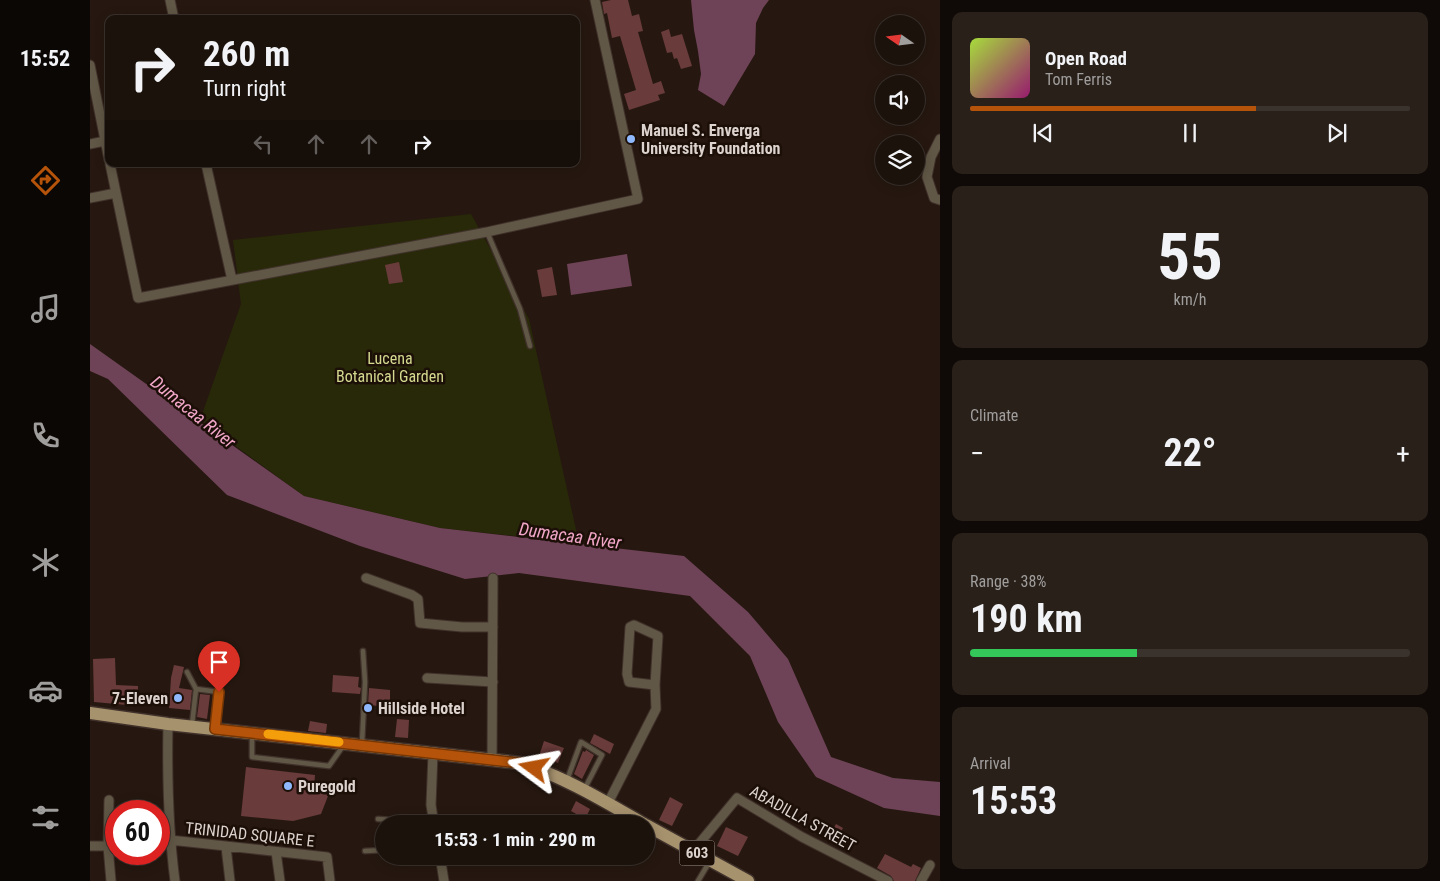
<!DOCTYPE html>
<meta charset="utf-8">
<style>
:root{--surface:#1c120c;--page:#29201a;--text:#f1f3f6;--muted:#a09e9d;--line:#3a322d;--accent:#b45309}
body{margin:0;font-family:"Roboto Condensed",sans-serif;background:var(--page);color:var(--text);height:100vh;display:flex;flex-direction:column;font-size:19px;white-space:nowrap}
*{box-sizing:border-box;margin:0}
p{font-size:16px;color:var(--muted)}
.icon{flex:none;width:28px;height:28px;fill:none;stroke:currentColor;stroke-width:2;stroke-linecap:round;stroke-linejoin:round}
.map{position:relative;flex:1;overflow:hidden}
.panel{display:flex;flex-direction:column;gap:12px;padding:12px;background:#0f0a07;width:500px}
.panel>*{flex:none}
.top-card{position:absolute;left:15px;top:15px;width:475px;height:152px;border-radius:10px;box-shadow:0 2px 12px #0003,0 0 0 1px var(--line);background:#1c120c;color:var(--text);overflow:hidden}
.needle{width:32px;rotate:284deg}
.buttons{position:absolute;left:785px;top:15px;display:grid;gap:10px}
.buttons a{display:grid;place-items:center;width:50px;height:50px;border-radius:50%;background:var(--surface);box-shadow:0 2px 12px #0003,0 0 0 1px var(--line);font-size:25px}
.speed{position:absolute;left:15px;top:800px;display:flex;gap:10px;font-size:25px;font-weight:700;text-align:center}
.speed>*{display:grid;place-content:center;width:65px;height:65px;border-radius:50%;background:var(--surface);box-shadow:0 2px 12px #0003,0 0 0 1px var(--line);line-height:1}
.speed .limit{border:8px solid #d22;background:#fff;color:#111}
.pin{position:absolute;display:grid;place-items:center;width:42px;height:42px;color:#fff;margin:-51px -21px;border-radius:50% 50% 50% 0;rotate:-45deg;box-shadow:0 0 5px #0007}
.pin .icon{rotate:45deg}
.me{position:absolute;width:55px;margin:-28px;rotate:283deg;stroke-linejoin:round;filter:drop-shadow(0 0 4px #0008)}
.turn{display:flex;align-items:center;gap:18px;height:105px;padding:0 15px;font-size:22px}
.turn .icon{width:65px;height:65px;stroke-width:2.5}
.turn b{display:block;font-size:35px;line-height:42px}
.lanes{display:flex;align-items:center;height:48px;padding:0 15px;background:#0003;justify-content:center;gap:25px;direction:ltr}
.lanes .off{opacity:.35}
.big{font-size:38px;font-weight:700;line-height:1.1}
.panel .widget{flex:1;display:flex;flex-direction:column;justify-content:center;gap:8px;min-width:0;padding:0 18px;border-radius:10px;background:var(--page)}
.panel .dial{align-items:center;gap:0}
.dial b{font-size:65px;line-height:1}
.song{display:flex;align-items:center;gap:15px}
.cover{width:60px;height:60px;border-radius:8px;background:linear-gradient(135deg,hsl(80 70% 55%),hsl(320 70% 35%))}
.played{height:5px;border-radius:2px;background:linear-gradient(90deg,var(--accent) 65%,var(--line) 65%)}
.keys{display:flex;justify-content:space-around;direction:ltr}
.heat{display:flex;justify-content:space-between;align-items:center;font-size:28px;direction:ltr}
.charge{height:8px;border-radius:4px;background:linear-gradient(90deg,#34c759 38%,var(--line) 0)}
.trip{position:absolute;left:285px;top:815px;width:280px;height:50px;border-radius:25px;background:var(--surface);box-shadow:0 2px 12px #0003,0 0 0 1px var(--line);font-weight:700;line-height:50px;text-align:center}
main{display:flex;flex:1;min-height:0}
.tabs{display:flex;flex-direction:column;width:90px;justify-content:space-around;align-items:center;background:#0b0705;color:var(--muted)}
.tabs .icon{width:35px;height:35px}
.tabs .selected{color:var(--accent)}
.tabs b{font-size:22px;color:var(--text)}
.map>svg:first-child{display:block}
.green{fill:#282909}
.water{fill:#6f4357}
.building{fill:#693b3a}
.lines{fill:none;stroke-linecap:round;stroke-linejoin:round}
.service-casing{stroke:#40322b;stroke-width:7}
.minor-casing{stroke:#40322b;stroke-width:11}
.primary-casing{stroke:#40322b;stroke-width:15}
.service{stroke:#615746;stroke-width:4.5}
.minor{stroke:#615746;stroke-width:9}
.primary{stroke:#a7926e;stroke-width:12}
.route-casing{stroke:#753606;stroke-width:12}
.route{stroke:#b45309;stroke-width:9}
.slow{stroke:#f59e0b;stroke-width:9}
.poi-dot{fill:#90b8fd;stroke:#1c0f08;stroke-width:2}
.labels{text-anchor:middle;stroke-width:5;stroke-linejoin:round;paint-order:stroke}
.shield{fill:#1c0f08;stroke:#a39893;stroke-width:1}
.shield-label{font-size:15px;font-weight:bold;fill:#ddd3ce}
.poi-label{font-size:16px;font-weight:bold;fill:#ddd3ce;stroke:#1c0f08;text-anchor:start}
.park-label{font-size:16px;fill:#d3d98e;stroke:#1c0f08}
.street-label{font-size:16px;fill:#ddd3ce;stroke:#1c0f08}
.water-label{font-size:18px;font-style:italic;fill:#f2a7c8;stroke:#1c0f08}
</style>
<main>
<nav class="tabs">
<b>15:52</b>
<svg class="icon selected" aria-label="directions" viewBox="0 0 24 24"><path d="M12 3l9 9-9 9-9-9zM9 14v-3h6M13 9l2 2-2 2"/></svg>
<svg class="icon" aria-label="music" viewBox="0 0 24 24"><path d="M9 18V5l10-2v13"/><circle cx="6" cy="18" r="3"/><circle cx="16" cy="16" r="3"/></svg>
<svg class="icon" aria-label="phone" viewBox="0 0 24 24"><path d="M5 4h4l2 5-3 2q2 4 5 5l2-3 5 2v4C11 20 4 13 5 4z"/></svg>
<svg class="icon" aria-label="climate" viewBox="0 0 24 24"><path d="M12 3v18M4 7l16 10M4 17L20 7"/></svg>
<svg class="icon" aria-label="car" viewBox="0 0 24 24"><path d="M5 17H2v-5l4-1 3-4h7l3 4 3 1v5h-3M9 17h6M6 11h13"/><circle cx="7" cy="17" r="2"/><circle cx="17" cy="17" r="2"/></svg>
<svg class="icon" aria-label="filters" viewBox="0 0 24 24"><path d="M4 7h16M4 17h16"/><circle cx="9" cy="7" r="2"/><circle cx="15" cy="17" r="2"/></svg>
</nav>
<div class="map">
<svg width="850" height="881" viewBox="0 0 850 881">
<rect width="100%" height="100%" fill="#261810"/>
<path class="green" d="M 381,214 L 439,319 L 489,543 L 350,528 L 214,496 L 110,420 L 151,304 L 143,240 Z"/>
<path class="water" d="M 601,0 L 679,0 L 673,8 L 666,23 L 665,54 L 634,106 L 608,90 L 611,74 L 608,51 L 604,30 Z
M 537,254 L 542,286 L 481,295 L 477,264 Z
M 0,344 L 214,496 L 350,528 L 594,556 L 658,612 L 698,659 L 741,757 L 803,778 L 850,782 L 850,816 L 794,808 L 726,777 L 688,722 L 660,656 L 600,596 L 429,573 L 375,579 L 270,546 L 137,495 L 18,379 L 0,371 Z"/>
<path class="building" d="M 521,0 L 538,0 L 542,16 L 549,14 L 553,31 L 548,32 L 563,84 L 571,81 L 575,93 L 568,95 L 570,100 L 539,110 L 534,94 L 546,90 L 530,36 L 522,38 L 517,13 L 514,14 L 512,2 Z
M 579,29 L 581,37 L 592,34 L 602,66 L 591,69 L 587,58 L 584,59 L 582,52 L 577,53 L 571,32 Z
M 309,262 L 313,282 L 299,284 L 295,265 Z
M 462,267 L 467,295 L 452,297 L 447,270 Z
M 25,658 L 26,685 L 48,686 L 48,706 L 4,702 L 3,659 Z
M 84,665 L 94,667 L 89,688 L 102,690 L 100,710 L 79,708 L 81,678 Z
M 243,675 L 269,677 L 268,687 L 271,688 L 270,694 L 242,692 Z
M 279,688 L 300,690 L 300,707 L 278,705 Z
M 110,694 L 120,695 L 117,719 L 107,717 Z
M 307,719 L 319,720 L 318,738 L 305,737 Z
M 220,721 L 237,724 L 236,733 L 218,731 Z
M 504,734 L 524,744 L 520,754 L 500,743 Z
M 454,741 L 474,748 L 468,763 L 449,756 Z
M 496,750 L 504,755 L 492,779 L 484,774 L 493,751 L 495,752 Z
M 156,767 L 225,775 L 224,788 L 240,791 L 231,814 L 203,821 L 151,816 Z
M 580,797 L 593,804 L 582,826 L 569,820 Z
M 486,801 L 500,809 L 495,819 L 481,811 Z
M 746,824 L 753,828 L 744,844 L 737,840 Z
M 636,827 L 658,837 L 648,856 L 627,846 Z
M 795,854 L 821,867 L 823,864 L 831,868 L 825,881 L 804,881 L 801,876 L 787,868 Z"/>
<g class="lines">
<g class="service-casing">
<path id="service" d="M 397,232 L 430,309 L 440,346
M 97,672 L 106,689 L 102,725
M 106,689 L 129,692 L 125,727
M 162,734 L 162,757 L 239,766 L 253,746
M 272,743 L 275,682 L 273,651
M 477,780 L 491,742 L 512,755 L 495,788
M 288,819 L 344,823
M 275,851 L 294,850
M 608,881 L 620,861"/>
</g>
<g class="minor-casing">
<path id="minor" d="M 80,0 L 84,19
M 0,65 L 19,160
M 850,139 L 841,157 L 837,177 L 844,198 L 850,200
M 0,144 L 15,141
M 20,164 L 48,298 L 397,232 L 548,199 L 505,0
M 116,164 L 142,280
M 0,198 L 26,193
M 276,578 L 322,595 L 328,599 L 330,623 L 372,627 L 403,627
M 337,678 L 403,682
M 78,724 C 77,777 78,828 85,881
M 343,753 L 341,805 L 344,824
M 402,759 L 403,578
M 19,800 L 18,846 L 21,881
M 518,803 L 566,709 L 565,685 L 568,636 L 544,625 L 540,627 L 537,674 L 539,682 L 565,685
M 80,840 L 237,857 L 240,881
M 0,846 L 18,846
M 136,847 L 140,881
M 603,851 L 647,798 L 712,837 L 798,881
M 186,852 L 190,881
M 350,856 L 354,881
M 831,881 L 840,865"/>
</g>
<g class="primary-casing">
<path id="primary" d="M 0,713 L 78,724 L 430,763 C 475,777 514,801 554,824
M 556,825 L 658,881"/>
</g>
<use href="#service" class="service"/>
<use href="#minor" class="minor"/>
<use href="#primary" class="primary"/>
</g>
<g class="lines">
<g class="route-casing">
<path id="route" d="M 129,692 L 125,729 L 402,760 L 430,763 L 444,768"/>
</g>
<use href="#route" class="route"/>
<path class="slow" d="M 178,734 L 249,742"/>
</g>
<g class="poi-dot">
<circle cx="541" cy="139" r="5"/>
<circle cx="88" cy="698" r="5"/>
<circle cx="278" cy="708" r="5"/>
<circle cx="198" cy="786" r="5"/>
</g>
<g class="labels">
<rect class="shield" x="589.5" y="840.5" width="35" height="25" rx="4"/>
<g class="shield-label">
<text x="607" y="858">603</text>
</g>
<g class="poi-label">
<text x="551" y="136">Manuel S. Enverga<tspan x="551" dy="18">University Foundation</tspan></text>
<text x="78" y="704" text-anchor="end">7-Eleven</text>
<text x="288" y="714">Hillside Hotel</text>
<text x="208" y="792">Puregold</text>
</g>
<g class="park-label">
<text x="300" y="364">Lucena<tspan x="300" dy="18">Botanical Garden</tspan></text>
</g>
<g class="street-label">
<text transform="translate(713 818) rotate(29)" y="6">ABADILLA STREET</text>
<text transform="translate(160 834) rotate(6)" y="6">TRINIDAD SQUARE E</text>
</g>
<g class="water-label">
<text transform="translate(103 412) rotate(39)" y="6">Dumacaa River</text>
<text transform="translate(480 536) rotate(8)" y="6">Dumacaa River</text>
</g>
</g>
</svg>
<div class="buttons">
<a><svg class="needle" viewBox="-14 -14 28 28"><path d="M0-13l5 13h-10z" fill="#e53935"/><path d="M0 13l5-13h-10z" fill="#a09e9d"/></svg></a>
<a><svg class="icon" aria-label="sound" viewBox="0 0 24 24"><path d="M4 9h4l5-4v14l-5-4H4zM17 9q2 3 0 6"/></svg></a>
<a><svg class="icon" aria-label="layers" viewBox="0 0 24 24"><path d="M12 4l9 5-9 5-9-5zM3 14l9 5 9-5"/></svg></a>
</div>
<div class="speed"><div class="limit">60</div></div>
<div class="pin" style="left:129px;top:692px;background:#d93025"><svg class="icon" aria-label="arrive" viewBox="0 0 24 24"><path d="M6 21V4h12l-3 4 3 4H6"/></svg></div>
<svg class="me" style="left:444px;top:768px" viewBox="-20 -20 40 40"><path d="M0-17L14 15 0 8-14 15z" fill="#b45309" stroke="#fff" stroke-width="4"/></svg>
<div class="trip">15:53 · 1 min · 290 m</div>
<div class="top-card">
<div class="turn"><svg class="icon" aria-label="right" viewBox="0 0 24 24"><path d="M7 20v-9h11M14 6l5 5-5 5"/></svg><div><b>260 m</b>Turn right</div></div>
<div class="lanes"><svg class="icon off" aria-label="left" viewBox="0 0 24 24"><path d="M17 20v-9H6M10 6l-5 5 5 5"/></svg><svg class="icon off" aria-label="ahead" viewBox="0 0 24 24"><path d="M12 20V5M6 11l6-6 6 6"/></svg><svg class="icon off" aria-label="ahead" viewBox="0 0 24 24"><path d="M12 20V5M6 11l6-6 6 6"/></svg><svg class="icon" aria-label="right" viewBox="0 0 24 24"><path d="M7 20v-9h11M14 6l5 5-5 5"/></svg></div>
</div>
</div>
<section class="panel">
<div class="widget">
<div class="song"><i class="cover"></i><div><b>Open Road</b><p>Tom Ferris</p></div></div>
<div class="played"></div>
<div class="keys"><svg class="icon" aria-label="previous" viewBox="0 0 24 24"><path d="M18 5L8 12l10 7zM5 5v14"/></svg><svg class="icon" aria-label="pause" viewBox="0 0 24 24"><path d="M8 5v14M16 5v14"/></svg><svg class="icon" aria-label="next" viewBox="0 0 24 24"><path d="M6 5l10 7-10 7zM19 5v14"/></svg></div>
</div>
<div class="widget dial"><b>55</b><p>km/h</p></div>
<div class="widget"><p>Climate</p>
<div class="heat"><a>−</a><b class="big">22°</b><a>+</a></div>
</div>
<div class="widget"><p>Range · 38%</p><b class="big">190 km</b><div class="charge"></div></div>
<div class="widget"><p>Arrival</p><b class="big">15:53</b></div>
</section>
</main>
